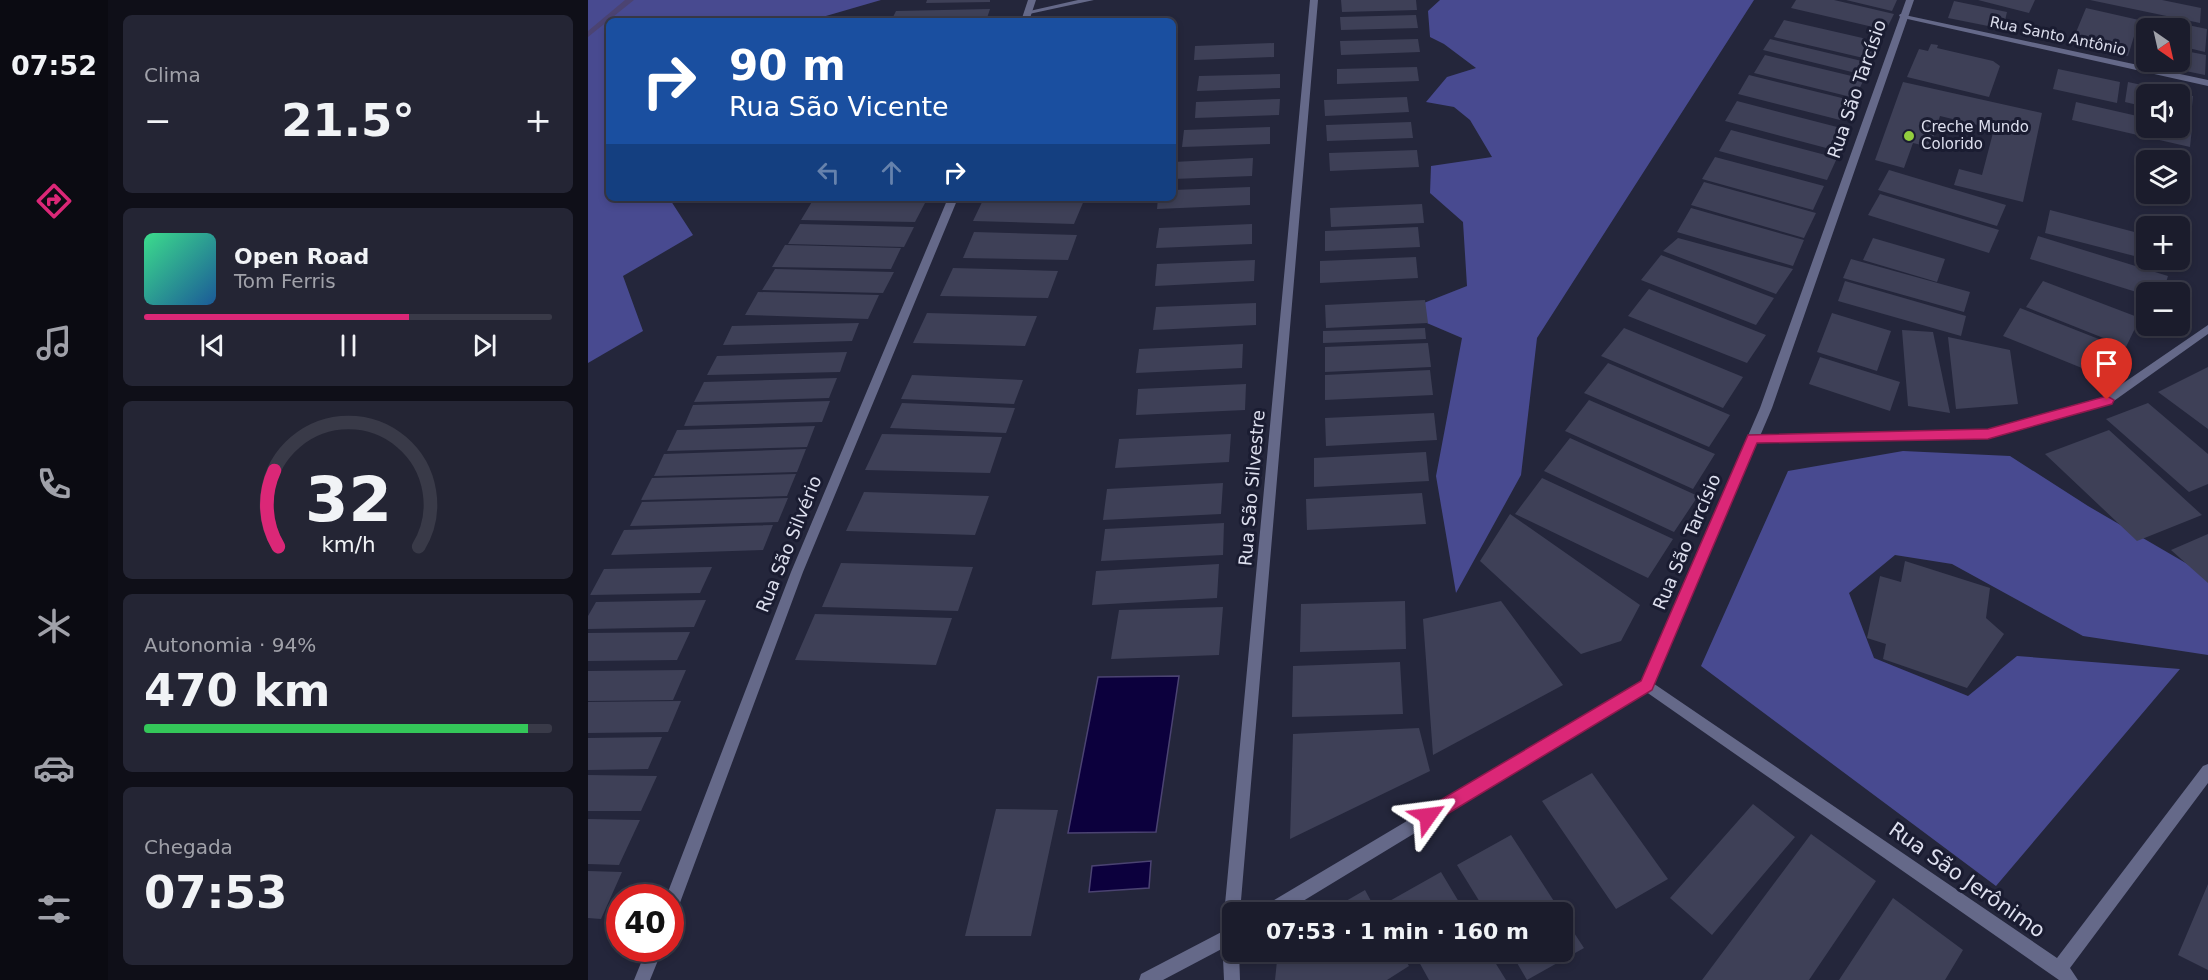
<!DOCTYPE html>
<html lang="pt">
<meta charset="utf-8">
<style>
:root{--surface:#1b1c2c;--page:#242534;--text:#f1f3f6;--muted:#a0a1a9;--line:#393a48;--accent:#db2777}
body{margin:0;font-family:"DejaVu Sans",sans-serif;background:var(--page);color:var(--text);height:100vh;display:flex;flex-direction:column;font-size:22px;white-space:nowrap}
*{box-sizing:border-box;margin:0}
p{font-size:20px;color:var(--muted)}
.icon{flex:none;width:33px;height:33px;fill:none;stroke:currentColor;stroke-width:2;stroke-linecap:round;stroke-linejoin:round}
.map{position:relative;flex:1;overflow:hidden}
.drawer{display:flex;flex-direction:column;gap:15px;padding:15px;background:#0f0f18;width:480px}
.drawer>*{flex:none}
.guide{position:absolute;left:18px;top:18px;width:570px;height:183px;border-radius:9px;box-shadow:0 3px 9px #0003,0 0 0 2px var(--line);background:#1a4fa0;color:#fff;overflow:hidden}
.needle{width:39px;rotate:146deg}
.tools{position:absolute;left:1548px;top:18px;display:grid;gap:12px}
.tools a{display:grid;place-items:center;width:54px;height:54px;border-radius:9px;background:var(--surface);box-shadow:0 3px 9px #0003,0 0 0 2px var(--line);font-size:30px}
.speed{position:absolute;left:18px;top:884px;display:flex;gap:12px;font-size:30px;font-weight:700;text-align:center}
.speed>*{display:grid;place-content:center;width:78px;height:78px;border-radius:50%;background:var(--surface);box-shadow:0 3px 9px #0003,0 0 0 2px var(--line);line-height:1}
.speed .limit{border:9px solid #d22;background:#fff;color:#111}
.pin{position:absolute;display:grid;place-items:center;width:51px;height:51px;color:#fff;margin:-62px -26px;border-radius:50% 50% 50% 0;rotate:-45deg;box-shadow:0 0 6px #0007}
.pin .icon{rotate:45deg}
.me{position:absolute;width:66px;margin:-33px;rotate:59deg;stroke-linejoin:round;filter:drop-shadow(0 0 4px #0008)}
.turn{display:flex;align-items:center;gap:21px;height:126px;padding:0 24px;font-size:27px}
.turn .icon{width:78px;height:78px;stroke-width:2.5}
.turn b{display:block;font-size:42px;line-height:51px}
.lanes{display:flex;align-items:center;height:57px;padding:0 24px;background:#0003;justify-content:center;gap:30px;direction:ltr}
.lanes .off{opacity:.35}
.big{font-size:45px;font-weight:700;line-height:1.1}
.drawer .tile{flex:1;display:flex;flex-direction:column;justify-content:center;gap:9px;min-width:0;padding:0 21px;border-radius:9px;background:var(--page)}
.drawer .dial{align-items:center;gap:0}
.dial svg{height:156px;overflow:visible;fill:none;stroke:var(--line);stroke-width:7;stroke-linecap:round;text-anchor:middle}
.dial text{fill:var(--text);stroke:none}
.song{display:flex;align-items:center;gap:18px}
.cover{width:72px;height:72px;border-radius:9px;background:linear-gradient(135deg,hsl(150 70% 55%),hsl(210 70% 35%))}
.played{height:6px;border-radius:3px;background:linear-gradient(90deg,var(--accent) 65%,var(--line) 65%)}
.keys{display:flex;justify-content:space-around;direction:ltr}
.heat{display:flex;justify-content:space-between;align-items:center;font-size:33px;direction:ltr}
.charge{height:9px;border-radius:4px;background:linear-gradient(90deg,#34c759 94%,var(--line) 0)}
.trip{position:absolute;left:634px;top:902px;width:351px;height:60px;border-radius:9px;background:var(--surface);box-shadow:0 3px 9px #0003,0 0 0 2px var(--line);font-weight:700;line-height:60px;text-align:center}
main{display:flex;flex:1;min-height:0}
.tabs{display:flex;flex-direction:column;width:108px;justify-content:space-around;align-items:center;background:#0b0b12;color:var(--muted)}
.tabs .icon{width:42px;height:42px}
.tabs .current{color:var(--accent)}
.tabs b{font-size:27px;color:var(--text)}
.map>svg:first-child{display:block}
.forest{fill:#484a90}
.water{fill:#0c003d;stroke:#4b4372;stroke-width:1.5}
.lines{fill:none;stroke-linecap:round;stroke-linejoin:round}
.stream{fill:#4b4372;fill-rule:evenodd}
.building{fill:#3e4057}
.minor{fill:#656989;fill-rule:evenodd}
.tertiary{fill:#656989;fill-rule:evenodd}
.route{fill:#db2777;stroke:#8e194d;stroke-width:1.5}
.poi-dot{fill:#92cd3e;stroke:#1a1c31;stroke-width:2}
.labels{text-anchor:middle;stroke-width:6;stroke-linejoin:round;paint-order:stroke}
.far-street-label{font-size:15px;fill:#dddfee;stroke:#1a1c31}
.far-poi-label{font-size:15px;fill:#dddfee;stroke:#1a1c31;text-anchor:start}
.street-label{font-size:18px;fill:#dddfee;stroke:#1a1c31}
.near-street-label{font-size:21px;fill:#dddfee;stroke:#1a1c31}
</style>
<main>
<nav class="tabs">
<b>07:52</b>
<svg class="icon current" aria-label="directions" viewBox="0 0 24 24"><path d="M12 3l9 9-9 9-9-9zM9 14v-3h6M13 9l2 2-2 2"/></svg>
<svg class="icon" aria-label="music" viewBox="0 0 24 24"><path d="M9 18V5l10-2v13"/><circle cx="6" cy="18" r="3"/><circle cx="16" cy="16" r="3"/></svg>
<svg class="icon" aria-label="phone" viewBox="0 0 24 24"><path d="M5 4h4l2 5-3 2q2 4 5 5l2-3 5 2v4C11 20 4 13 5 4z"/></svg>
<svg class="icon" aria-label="climate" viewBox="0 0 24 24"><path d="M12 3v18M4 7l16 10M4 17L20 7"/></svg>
<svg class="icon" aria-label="car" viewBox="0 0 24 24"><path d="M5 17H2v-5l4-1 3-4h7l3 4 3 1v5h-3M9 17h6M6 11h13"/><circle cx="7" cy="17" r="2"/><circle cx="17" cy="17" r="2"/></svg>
<svg class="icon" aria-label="filters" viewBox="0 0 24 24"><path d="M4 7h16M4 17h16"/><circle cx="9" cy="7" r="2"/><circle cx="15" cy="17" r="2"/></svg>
</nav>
<section class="drawer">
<div class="tile"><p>Clima</p>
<div class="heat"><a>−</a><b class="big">21.5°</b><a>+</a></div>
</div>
<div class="tile">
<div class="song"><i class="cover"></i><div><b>Open Road</b><p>Tom Ferris</p></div></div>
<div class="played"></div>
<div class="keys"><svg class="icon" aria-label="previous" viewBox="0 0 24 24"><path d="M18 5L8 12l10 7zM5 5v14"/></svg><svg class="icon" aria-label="pause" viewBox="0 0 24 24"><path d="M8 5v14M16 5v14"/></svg><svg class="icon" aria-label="next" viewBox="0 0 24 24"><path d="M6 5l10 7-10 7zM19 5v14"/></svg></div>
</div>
<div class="tile dial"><svg viewBox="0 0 100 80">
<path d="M14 69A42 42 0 1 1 86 69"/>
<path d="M14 69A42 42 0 0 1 12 30" stroke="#db2777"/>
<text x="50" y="56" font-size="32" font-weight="700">32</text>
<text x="50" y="72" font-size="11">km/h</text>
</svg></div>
<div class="tile"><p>Autonomia · 94%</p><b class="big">470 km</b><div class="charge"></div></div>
<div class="tile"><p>Chegada</p><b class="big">07:53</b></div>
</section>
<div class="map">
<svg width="1620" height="980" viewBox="0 0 1620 980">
<rect width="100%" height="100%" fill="#24263b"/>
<path class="forest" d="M 0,0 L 293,0 L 231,18 L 230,21 L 21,21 L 21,198 L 81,198 L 105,235 L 35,276 L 55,331 L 0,363 Z
M 852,0 L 1166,0 L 949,338 L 933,475 L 868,593 L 848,476 L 874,338 L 813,312 L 879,286 L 875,222 L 842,193 L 843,166 L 904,157 L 882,120 L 866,107 L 838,102 L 859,77 L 888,68 L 856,44 L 842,37 L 840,11 Z
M 1315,451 L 1422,456 L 1500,506 L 1620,576 L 1620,655 L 1495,636 L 1364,564 L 1307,555 L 1261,593 L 1286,658 L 1380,696 L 1429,656 L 1592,669 L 1408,886 L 1113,666 L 1200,471 Z"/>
<path class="water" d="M 591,676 L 568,832 L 480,833 L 510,677 Z
M 563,861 L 561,888 L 501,892 L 504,866 Z"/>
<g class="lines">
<path class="stream" d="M 37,0 L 46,0 L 0,37 L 0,31 Z"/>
</g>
<path class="building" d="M 339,0 L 402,0 L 402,2 L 338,3 Z
M 753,0 L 828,0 L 829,10 L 754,12 Z
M 1208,0 L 1246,0 L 1306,14 L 1298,30 L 1203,8 Z
M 1258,0 L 1309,0 L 1304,11 Z
M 1390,0 L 1447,0 L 1441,13 Z
M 1502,0 L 1574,0 L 1613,8 L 1612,23 Z
M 1366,1 L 1419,12 L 1415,29 L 1360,18 Z
M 1498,8 L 1551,20 L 1540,56 L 1484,42 Z
M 402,9 L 398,21 L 303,21 L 308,11 Z
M 828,15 L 830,28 L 753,30 L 752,17 Z
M 1556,16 L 1619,29 L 1617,52 L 1592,46 L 1592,28 L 1558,28 L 1558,39 L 1552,38 Z
M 1196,20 L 1292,42 L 1284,60 L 1186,37 Z
M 830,39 L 832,52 L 753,55 L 752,41 Z
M 1182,39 L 1278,62 L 1272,74 L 1175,50 Z
M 1556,42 L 1558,43 L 1558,62 L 1553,61 Z
M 686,43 L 686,57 L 606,60 L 607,46 Z
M 1343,44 L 1350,45 L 1349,48 L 1405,61 L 1412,66 L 1401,97 L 1319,77 L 1331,49 L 1340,51 Z
M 1592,50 L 1618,55 L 1617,75 L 1559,63 L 1592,62 Z
M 1177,55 L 1276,79 L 1267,98 L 1166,73 Z
M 829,67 L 831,81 L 749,84 L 749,69 Z
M 1470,69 L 1532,82 L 1529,103 L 1465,89 Z
M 692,74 L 692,88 L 609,91 L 611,76 Z
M 1161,75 L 1262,100 L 1252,120 L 1150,94 Z
M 1315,82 L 1454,113 L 1435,202 L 1366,185 L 1371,169 L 1394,175 L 1406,129 L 1352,116 L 1342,147 L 1325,143 L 1316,168 L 1287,160 Z
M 1540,82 L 1605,96 L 1603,117 L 1592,114 L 1592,94 L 1558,94 L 1558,107 L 1537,102 Z
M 819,97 L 821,112 L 737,116 L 736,100 Z
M 692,99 L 691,115 L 607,118 L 608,102 Z
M 1149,101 L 1253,128 L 1242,149 L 1137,121 Z
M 1488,102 L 1558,118 L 1558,128 L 1592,128 L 1592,125 L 1604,128 L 1602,147 L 1484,120 Z
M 823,122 L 825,138 L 739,141 L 738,125 Z
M 682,127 L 682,144 L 594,147 L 596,130 Z
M 1143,130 L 1249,158 L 1239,180 L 1131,151 Z
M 829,150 L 831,167 L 742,171 L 741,153 Z
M 1127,157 L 1236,186 L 1225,210 L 1114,179 Z
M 665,158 L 664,176 L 585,179 L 585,162 Z
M 1301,170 L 1418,205 L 1409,226 L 1290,190 Z
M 1116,182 L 1228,213 L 1216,238 L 1103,205 Z
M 662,187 L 662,205 L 569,209 L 570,198 L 585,198 L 585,190 Z
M 1292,194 L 1411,230 L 1401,253 L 1280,215 Z
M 413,198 L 497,198 L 486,224 L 385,221 L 395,200 L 426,201 L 413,200 Z
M 225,200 L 337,203 L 327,222 L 213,220 Z
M 834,204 L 836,223 L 743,227 L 742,208 Z
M 1103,208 L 1216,240 L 1205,266 L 1089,232 Z
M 1462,210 L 1558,235 L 1558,259 L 1457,233 Z
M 212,224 L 326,227 L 316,247 L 200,244 Z
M 664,224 L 664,244 L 568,248 L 571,228 Z
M 830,227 L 832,247 L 737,251 L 737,231 Z
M 386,232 L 489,235 L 480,260 L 375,258 Z
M 1450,236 L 1580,276 L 1575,292 L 1558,292 L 1558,295 L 1442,259 Z
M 1090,238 L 1205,269 L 1188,294 L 1075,251 Z
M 1285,238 L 1357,259 L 1349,282 L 1275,260 Z
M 197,245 L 313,248 L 303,269 L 184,267 Z
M 1073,255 L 1186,298 L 1168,325 L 1053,280 Z
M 828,257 L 830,278 L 732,283 L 732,261 Z
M 1263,259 L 1382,292 L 1376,312 L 1255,278 Z
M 667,260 L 666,281 L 567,286 L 569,264 Z
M 1563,260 L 1588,260 L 1587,267 Z
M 365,268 L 470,271 L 460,298 L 352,296 Z
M 187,269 L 306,272 L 295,293 L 174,290 Z
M 1257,281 L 1378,316 L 1373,336 L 1250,301 Z
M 1455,281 L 1552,318 L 1538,347 L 1438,307 Z
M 1061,289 L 1178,335 L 1159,363 L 1040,316 Z
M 170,292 L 291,295 L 280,319 L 157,315 Z
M 837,300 L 840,323 L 738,328 L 737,305 Z
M 668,303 L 668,325 L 565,330 L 568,307 Z
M 1432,308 L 1531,347 L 1516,377 L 1415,336 Z
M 339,313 L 449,316 L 437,346 L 325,343 Z
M 1244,313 L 1303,331 L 1289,371 L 1229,352 Z
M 271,323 L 264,341 L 135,345 L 144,326 Z
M 837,328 L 838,339 L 735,343 L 735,331 Z
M 1036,328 L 1155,377 L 1135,408 L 1013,356 Z
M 1314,330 L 1345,332 L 1362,413 L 1320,406 Z
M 1360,337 L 1422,350 L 1430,404 L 1368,409 Z
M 840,343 L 843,367 L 737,372 L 737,347 Z
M 655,344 L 654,368 L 548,373 L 551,349 Z
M 259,352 L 252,372 L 119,375 L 129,356 Z
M 1232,357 L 1312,382 L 1302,411 L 1221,384 Z
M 1020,363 L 1142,415 L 1121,447 L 996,393 Z
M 1620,367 L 1620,429 L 1570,392 Z
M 842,370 L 845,395 L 737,400 L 737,375 Z
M 324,375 L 435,380 L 426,404 L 313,399 Z
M 249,378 L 241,398 L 106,402 L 116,382 Z
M 658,384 L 657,410 L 548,415 L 550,389 Z
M 1001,400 L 1127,454 L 1105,489 L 977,431 Z
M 242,401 L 234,422 L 96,426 L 105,405 Z
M 314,403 L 427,408 L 418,433 L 302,428 Z
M 1560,403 L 1620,454 L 1620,484 L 1601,492 L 1518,419 Z
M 846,413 L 849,440 L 738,446 L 737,418 Z
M 227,426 L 219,447 L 79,451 L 89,430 Z
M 1521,430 L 1614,515 L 1549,541 L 1457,454 Z
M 294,434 L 414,437 L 402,473 L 277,470 Z
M 643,434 L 641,462 L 527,468 L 531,439 Z
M 982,438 L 1110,496 L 1086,532 L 956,471 Z
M 218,449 L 209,472 L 66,476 L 76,454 Z
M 838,452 L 841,481 L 726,487 L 726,458 Z
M 208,474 L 199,496 L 53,500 L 64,478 Z
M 954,478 L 1085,539 L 1060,578 L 927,514 Z
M 635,483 L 633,514 L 515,520 L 519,489 Z
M 276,492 L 401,496 L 387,535 L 258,531 Z
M 834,493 L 838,524 L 719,530 L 718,499 Z
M 200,498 L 190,522 L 42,526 L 54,502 Z
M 922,514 L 1052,605 L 1033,641 L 993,654 L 892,561 Z
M 636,523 L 635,555 L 513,561 L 517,529 Z
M 185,525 L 175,550 L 23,555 L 36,530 Z
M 1620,534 L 1620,583 L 1583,550 Z
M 1317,561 L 1402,588 L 1398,618 L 1416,634 L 1379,688 L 1295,659 L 1298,644 L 1279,638 L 1292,576 L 1313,582 Z
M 253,563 L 385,567 L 370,611 L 234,607 Z
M 631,564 L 629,598 L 504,605 L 508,571 Z
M 124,567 L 112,593 L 2,595 L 16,569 Z
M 118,600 L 106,627 L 0,629 L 0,616 L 8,602 Z
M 817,601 L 818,649 L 712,652 L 713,604 Z
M 913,601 L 975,685 L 845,755 L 835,619 Z
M 635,607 L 631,655 L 523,659 L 531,610 Z
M 227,614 L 364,618 L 348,665 L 207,660 Z
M 102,632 L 89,660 L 0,661 L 0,633 Z
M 812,662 L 815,714 L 704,717 L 705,666 Z
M 98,670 L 85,700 L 0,701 L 0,671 Z
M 93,701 L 80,732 L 0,733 L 0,702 Z
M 831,728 L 842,771 L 702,839 L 705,734 Z
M 74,737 L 60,769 L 0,770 L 0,738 Z
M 1004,773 L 1080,879 L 1028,909 L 954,801 Z
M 0,775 L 69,776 L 53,811 L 0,811 Z
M 1165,804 L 1207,837 L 1124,935 L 1082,898 Z
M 408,809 L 470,810 L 443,936 L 377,936 Z
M 0,819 L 52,820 L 31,865 L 0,864 Z
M 1223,834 L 1288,881 L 1221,980 L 1114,980 Z
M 923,835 L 973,912 L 898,912 L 869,865 Z
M 0,871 L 34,872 L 13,919 L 0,918 Z
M 853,872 L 877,912 L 803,912 L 798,903 Z
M 1620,884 L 1620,970 L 1590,955 Z
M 777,890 L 789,912 L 739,912 Z
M 1305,898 L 1375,950 L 1357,980 L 1251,980 Z
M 975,916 L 996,948 L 939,980 L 922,951 L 975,951 Z
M 690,951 L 812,951 L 821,966 L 799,980 L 687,980 Z
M 825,951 L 900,951 L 918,980 L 841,980 Z"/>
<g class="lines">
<path class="minor" d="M 490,0 L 506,0 L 441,14 L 437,12 Z
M 722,0 L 730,0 L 652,912 L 645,912 L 645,951 L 651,951 L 652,980 L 636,980 L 634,936 Z
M 1312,14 L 1620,80 L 1620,86 L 1315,18 L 1311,16 Z
M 1620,325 L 1620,334 L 1523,403 L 1400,438 L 1165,443 L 1159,439 L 1165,435 L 1400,430 L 1515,397 Z
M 1059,679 L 1469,958 L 1615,766 L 1620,764 L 1620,783 L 1482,968 L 1490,980 L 1471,980 L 1054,689 L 1052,685 L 1054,681 Z"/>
<path class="tertiary" d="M 440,0 L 448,0 L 441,21 L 433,21 Z
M 1318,0 L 1326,0 L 1184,408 L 1064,689 L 697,912 L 674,912 L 676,906 L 1054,681 L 1172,408 Z
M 360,198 L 370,198 L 215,572 L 90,908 L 88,914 L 82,916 L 82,897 L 78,897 L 203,572 Z
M 645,926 L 645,943 L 575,980 L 551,980 L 553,974 Z
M 59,948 L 75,948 L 62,980 L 46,980 Z"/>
</g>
<path class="route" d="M 1519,396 L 1526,400 L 1524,404 L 1400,439 L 1169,443 L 1064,690 L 846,822 L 840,824 L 834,822 L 832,816 L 834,811 L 1053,681 L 1160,435 L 1400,429 Z"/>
<circle class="poi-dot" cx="1321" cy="136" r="6"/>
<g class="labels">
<g class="far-street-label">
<text transform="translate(1470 36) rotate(12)" y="5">Rua Santo Antônio</text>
</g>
<g class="far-poi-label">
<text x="1333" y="132">Creche Mundo<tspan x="1333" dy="17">Colorido</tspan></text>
</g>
<g class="street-label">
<text transform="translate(1269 89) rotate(-71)" y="6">Rua São Tarcísio</text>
<text transform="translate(664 488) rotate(-85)" y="6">Rua São Silvestre</text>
<text transform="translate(1099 542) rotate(-67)" y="6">Rua São Tarcísio</text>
<text transform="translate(201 544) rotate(-68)" y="6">Rua São Silvério</text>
</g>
<g class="near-street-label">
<text transform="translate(1379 880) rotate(35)" y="7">Rua São Jerônimo</text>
</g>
</g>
</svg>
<div class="tools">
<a><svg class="needle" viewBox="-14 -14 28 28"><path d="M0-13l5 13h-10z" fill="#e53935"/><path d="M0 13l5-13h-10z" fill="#a0a1a9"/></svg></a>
<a><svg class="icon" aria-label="sound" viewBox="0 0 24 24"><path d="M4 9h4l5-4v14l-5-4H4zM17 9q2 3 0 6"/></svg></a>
<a><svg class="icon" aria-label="layers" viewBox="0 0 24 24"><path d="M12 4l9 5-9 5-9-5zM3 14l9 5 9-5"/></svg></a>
<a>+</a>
<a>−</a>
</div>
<div class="speed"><div class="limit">40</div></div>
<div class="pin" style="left:1519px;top:400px;background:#d93025"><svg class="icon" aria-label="arrive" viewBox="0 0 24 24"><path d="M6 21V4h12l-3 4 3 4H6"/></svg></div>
<svg class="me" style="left:840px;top:816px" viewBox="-20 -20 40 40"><path d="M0-17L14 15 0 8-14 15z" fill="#db2777" stroke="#fff" stroke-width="4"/></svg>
<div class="trip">07:53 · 1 min · 160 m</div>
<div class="guide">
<div class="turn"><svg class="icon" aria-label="right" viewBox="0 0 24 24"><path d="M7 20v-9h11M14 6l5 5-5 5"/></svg><div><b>90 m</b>Rua São Vicente</div></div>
<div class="lanes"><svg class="icon off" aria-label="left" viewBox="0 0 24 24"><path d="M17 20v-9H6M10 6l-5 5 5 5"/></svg><svg class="icon off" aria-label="ahead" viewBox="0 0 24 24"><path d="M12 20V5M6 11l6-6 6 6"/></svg><svg class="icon" aria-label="right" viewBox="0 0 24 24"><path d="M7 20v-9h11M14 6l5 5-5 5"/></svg></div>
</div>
</div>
</main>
